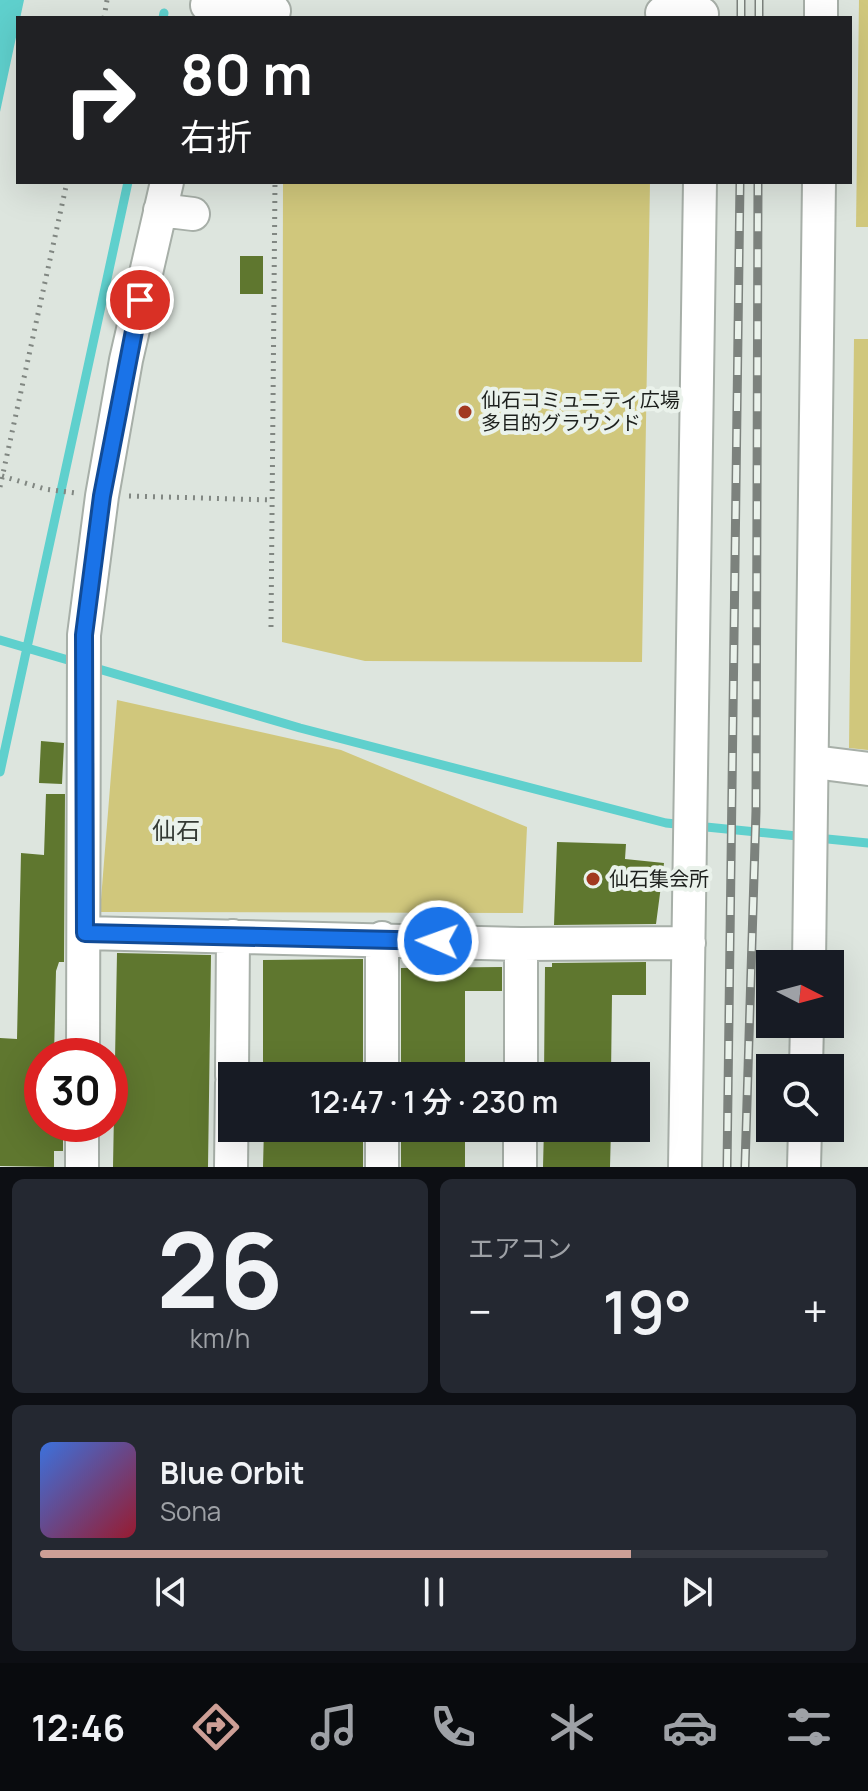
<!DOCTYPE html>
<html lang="ja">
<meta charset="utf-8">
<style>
:root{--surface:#171b24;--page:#242831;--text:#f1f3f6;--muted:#9ea1a6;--line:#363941;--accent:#cd9f96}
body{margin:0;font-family:Manrope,"Noto Sans JP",sans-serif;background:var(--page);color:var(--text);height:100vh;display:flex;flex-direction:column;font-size:30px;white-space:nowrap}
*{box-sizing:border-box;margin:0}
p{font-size:26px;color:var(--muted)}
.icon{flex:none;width:44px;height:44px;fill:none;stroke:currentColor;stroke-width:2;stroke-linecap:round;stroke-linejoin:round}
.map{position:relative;height:1167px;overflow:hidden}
.drawer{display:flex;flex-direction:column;gap:12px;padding:12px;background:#0d0f14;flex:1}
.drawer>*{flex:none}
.hud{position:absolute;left:16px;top:16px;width:836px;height:168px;border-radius:0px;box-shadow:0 8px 32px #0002;background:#202124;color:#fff;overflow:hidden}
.needle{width:52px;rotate:96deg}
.tools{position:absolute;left:756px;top:950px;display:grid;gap:16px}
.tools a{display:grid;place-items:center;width:88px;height:88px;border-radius:0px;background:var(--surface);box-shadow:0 8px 32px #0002;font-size:40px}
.speed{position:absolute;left:24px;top:1038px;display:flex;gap:16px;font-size:40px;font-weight:700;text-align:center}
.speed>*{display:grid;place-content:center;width:104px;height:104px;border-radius:50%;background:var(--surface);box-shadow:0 8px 32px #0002;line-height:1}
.speed .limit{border:12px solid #d22;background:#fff;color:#111}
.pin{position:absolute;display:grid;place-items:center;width:68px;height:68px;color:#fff;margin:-34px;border:4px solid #fff;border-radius:50%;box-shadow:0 2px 8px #0007}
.me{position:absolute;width:88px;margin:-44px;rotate:272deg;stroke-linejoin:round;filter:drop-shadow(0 0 6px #0008)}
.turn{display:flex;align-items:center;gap:28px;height:168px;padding:0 32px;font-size:36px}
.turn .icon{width:104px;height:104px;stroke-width:2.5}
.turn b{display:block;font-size:56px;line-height:68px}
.big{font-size:60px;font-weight:600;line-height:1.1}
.drawer .widget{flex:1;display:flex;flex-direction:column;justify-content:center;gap:12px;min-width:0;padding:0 28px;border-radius:12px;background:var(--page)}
.drawer .dial{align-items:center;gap:0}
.dial b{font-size:104px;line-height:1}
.song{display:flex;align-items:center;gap:24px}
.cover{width:96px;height:96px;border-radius:12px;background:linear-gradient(135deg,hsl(220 70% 55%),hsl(350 70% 35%))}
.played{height:8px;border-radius:4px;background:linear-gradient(90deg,var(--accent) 75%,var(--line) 75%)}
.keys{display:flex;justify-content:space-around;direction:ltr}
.heat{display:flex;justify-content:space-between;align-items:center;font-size:44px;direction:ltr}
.drawer .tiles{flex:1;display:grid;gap:12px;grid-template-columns:1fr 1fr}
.widget:last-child{grid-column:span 2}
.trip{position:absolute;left:218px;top:1062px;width:432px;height:80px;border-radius:0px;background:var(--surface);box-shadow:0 8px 32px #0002;font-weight:600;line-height:80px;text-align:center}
.tab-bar{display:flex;height:128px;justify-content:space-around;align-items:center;background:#090b0e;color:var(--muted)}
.tab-bar .icon{width:56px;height:56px}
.tab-bar .selected{color:var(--accent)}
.tab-bar b{font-size:36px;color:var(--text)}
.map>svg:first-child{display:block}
.green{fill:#d0c77c}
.water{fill:#5fd0cd}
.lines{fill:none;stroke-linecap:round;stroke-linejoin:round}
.stream{stroke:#5fd0cd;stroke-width:9}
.building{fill:#5f772f}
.minor-casing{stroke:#a7afa8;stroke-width:36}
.path{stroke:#818782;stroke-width:5;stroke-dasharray:2 6;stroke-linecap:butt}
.minor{stroke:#fff;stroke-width:32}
.rail-casing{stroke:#7c827d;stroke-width:9}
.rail{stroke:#eaf2eb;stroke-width:6;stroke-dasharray:18;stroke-linecap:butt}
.route-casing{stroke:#114b97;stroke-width:20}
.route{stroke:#1a73e8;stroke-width:14}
.poi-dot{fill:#a23920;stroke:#eaf2eb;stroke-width:3}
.labels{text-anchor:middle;stroke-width:8;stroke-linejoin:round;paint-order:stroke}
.poi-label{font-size:20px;fill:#1d201d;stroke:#eaf2eb;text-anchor:start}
.quarter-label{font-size:24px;fill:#343a34;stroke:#eaf2eb}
</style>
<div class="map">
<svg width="868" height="1167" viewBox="0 0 868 1167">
<rect width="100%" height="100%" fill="#dde5de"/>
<path class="green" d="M 859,0 L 868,0 L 868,227 L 856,227 Z
M 283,182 L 650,182 L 642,662 L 365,661 L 282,642 Z
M 854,339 L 868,339 L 868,750 L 849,748 Z
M 117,700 L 341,750 L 527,827 L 523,913 L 100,912 Z"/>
<path class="water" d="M 0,0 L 24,0 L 0,112 Z"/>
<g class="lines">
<path class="stream" d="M 163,18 L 164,13
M 0,640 L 300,728 L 666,823 L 868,843
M 0,772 L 128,182"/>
</g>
<path class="building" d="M 240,256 L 263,256 L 263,294 L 240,294 Z
M 41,741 L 64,743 L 62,784 L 39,783 Z
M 46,794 L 65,794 L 64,962 L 59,962 L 56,971 L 54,1056 L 42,1056 L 42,1124 L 63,1124 L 63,1151 L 54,1151 L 54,1167 L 0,1166 L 0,1038 L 17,1039 L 21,853 L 44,855 Z
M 557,842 L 626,844 L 625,859 L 664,863 L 656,924 L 554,925 Z
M 117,953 L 211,955 L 208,1167 L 113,1167 Z
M 363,959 L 363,1076 L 263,1073 L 263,960 Z
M 646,962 L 646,995 L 612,995 L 611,1076 L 544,1076 L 545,967 L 552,967 L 552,963 Z
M 502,967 L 502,991 L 465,991 L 465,1076 L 401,1076 L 401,968 Z
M 264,1128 L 306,1128 L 306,1138 L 363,1138 L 363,1167 L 263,1167 Z
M 401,1128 L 465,1128 L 465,1167 L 401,1167 Z
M 544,1128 L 611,1128 L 610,1167 L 543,1167 Z"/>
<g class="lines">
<g class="minor-casing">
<path id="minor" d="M 207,5 L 274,11
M 662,13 L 702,14
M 821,18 L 821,0
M 160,210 L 193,214
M 814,762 L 868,769
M 85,933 L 521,944 L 689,943
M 809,964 L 819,182
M 83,1056 L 84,635 L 102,496 L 126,360 L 167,182
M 806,1068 L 807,1024
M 232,1076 L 233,936
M 382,1076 L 382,938
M 521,1076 L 521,944
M 82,1167 L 82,1124
M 231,1167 L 232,1083
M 382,1167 L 382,1128
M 520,1167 L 520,1128
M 685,1167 L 700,182
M 804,1167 L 805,1128"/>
</g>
<path class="path" d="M 104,18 L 107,0
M 2,476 L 45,489 L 75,493
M 0,487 L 67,182
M 129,496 L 272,500
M 271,627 L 275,182"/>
<use href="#minor" class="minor"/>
<g class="rail-casing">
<path id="rail" d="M 741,18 L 741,0
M 759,18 L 759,0
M 727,1167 L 740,182
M 745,1167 L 756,811 L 758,182"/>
</g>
<use href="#rail" class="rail"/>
</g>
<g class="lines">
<g class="route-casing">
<path id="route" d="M 140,300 L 102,496 L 84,635 L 85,933 L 438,941"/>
</g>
<use href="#route" class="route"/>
</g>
<g class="poi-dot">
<circle cx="465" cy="412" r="8"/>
<circle cx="593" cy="879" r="8"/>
</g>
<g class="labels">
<g class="poi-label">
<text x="481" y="407">仙石コミュニティ広場<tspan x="481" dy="23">多目的グラウンド</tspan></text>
<text x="609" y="886">仙石集会所</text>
</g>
<g class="quarter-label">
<text x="176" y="839">仙石</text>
</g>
</g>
</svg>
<div class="tools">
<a><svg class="needle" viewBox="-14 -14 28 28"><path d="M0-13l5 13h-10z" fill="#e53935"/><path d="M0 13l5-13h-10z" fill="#9ea1a6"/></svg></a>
<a><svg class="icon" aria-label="search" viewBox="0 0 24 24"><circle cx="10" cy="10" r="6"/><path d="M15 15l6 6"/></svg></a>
</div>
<div class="speed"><div class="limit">30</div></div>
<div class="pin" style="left:140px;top:300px;background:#d93025"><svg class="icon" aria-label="arrive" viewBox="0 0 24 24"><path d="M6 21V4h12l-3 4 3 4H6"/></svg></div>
<svg class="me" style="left:438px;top:941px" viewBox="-20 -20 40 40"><circle r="17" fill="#1a73e8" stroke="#fff" stroke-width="3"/><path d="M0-11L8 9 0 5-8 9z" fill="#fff"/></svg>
<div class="trip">12:47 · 1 分 · 230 m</div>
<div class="hud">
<div class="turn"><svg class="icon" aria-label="right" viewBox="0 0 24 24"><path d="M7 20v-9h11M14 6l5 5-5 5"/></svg><div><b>80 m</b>右折</div></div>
</div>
</div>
<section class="drawer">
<div class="tiles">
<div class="widget dial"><b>26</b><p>km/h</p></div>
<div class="widget"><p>エアコン</p>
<div class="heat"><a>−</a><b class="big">19°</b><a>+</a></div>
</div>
<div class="widget">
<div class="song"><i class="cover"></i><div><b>Blue Orbit</b><p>Sona</p></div></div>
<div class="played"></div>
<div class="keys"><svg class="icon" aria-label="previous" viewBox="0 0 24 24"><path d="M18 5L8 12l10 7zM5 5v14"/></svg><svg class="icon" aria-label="pause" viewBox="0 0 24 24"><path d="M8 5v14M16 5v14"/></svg><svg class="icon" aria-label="next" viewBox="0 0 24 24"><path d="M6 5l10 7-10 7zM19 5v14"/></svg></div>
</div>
</div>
</section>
<nav class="tab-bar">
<b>12:46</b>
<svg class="icon selected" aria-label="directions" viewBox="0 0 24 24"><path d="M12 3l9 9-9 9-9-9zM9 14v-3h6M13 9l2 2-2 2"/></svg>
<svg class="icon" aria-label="music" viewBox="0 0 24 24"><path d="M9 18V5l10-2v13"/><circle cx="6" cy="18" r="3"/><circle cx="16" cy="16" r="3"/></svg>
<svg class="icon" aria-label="phone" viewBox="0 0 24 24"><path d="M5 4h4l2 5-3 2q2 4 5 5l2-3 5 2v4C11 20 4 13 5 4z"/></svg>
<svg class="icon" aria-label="climate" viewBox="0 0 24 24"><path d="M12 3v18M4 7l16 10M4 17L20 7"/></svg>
<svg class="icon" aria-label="car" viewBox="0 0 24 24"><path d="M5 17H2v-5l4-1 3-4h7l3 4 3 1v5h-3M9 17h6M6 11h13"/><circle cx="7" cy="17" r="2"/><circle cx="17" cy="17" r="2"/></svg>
<svg class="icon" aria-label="filters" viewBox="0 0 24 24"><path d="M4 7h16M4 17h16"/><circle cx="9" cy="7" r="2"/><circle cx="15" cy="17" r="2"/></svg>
</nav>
